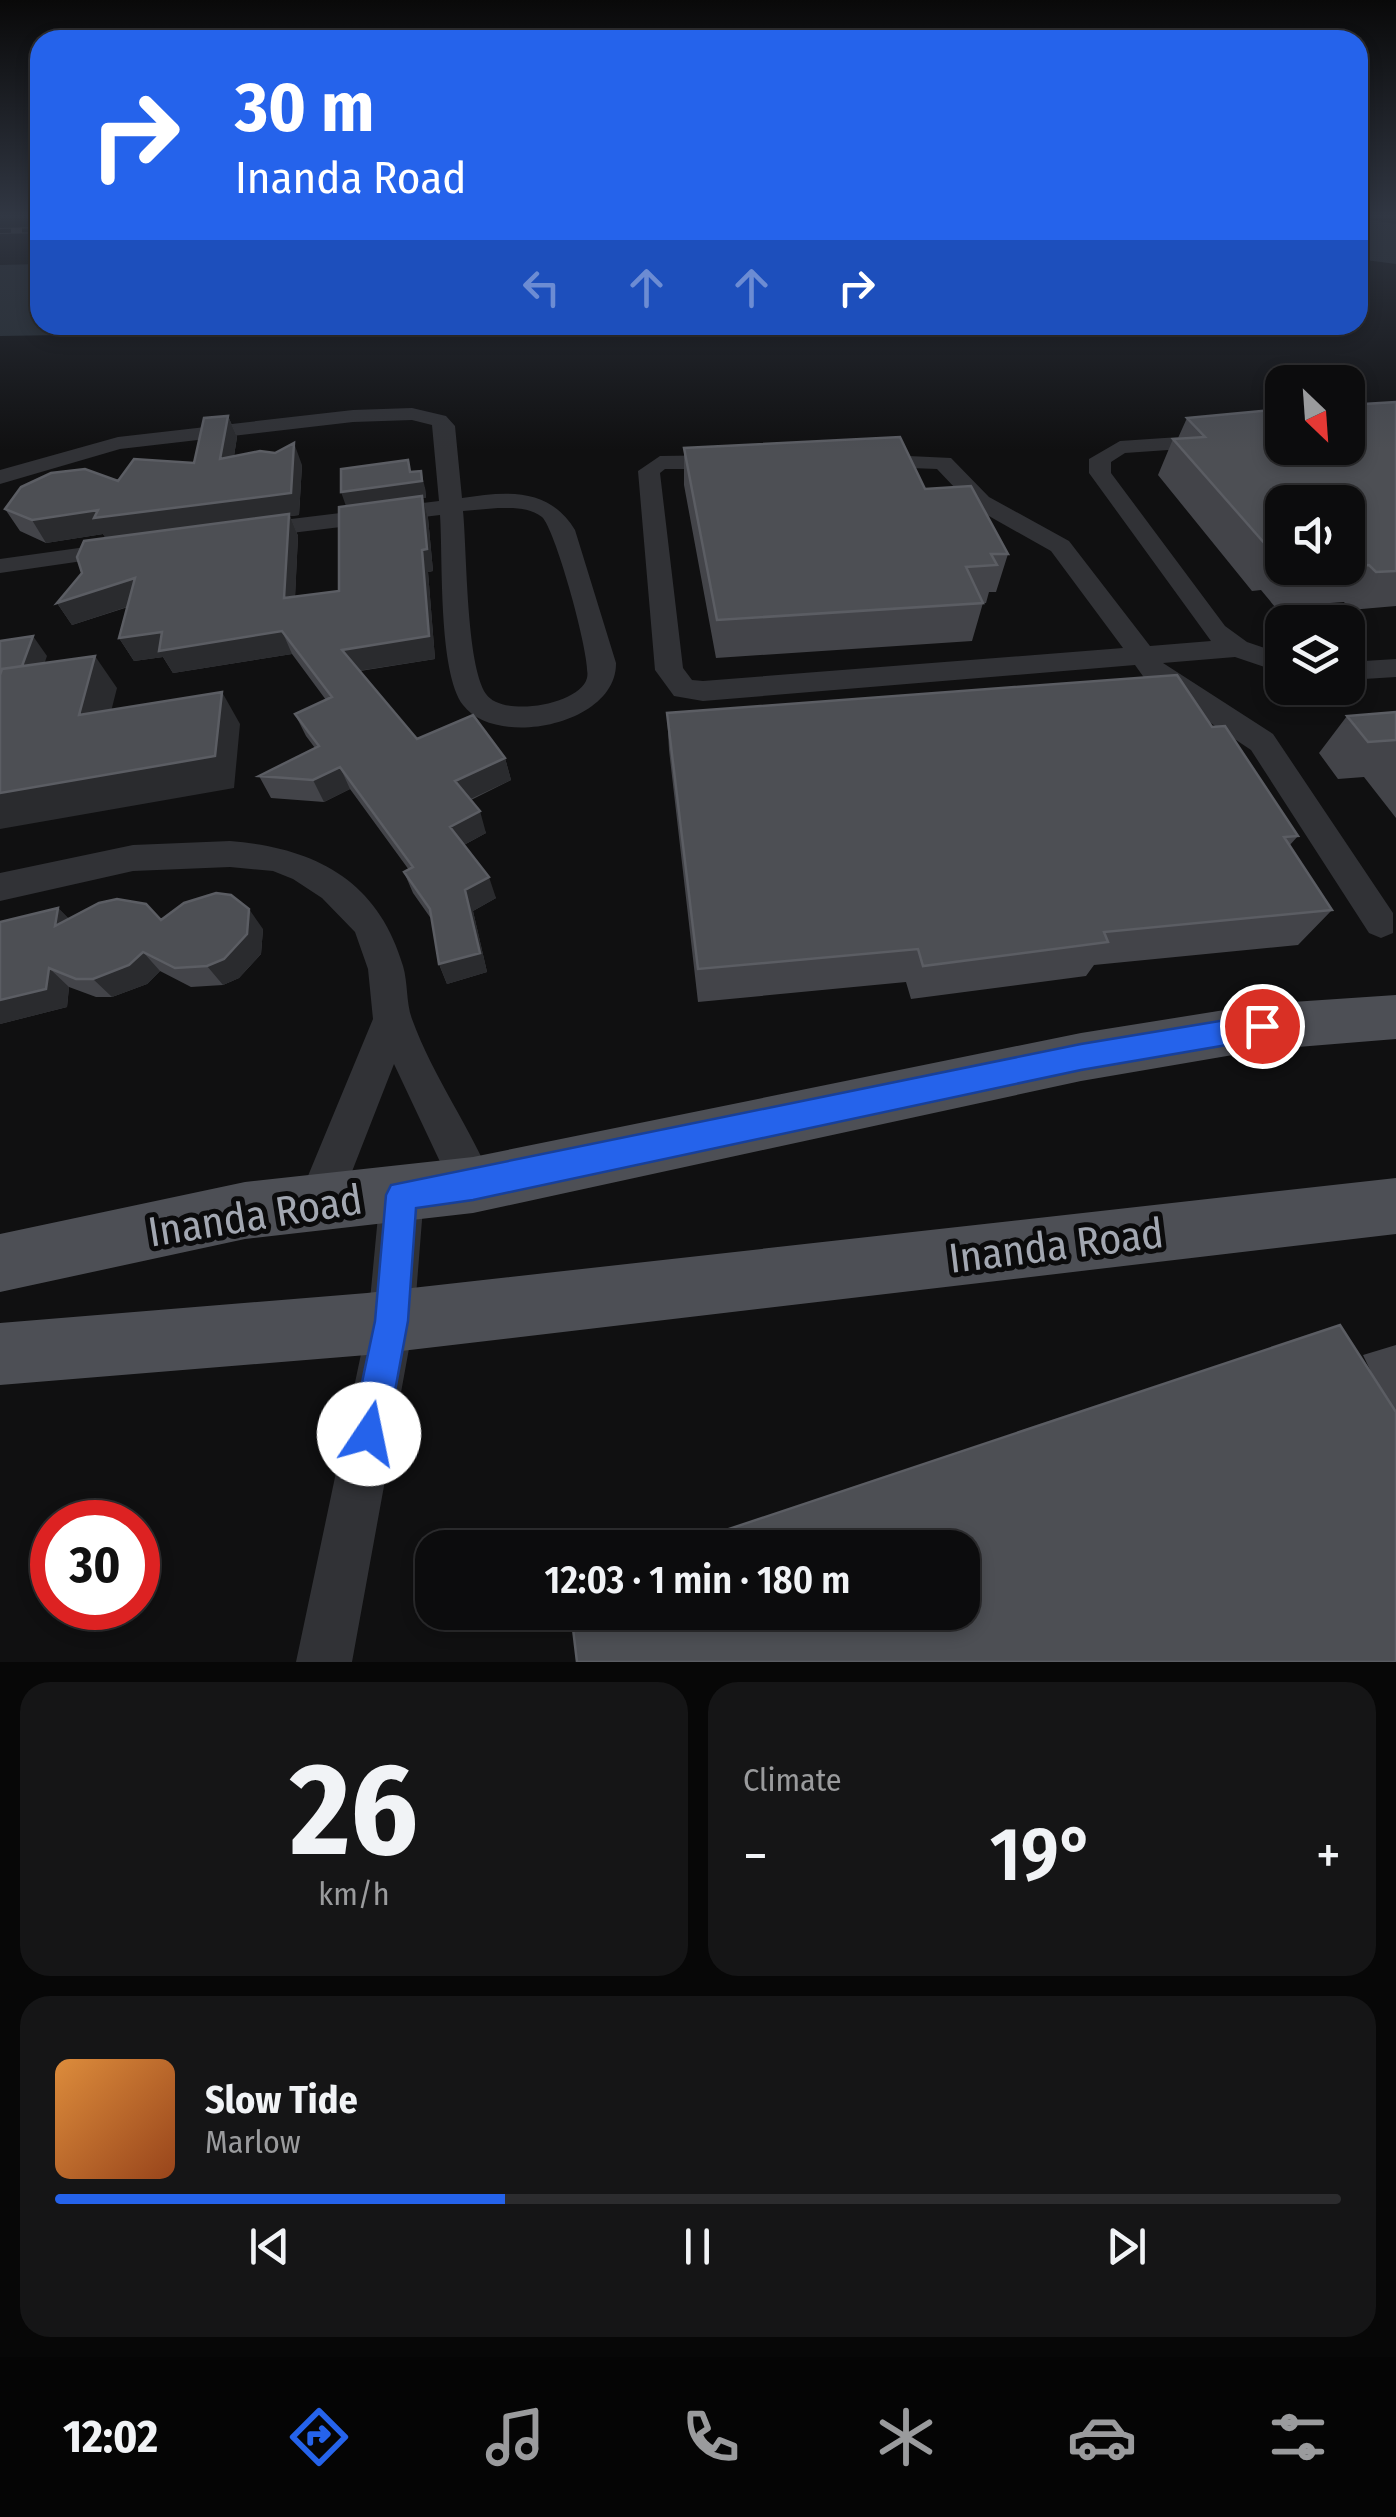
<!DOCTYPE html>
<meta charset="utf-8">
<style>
:root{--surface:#0c0c0d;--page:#151516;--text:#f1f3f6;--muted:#9a9b9d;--line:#2c2c2e;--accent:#2563eb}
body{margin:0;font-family:"Fira Sans Condensed",sans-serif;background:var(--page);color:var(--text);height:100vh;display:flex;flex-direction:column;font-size:38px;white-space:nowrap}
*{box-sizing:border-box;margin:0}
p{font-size:32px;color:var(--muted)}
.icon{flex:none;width:55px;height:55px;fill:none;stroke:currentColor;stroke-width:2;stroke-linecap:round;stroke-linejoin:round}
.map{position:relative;height:1662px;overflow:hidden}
.details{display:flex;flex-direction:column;gap:20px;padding:20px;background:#070707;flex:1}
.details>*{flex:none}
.top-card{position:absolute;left:30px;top:30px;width:1338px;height:305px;border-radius:30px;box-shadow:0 5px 15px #0003,0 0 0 2px var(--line);background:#2563eb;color:#fff;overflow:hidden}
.needle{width:65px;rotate:155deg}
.buttons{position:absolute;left:1265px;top:365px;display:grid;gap:20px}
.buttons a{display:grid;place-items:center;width:100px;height:100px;border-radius:20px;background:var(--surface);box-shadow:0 5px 15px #0003,0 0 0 2px var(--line);font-size:50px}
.speed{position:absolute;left:30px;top:1500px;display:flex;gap:20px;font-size:50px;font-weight:700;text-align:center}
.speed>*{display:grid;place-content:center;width:130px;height:130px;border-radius:50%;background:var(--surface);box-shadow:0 5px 15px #0003,0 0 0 2px var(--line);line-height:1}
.speed .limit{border:15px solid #d22;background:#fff;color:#111}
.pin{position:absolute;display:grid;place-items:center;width:85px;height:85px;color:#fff;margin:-42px;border:5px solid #fff;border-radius:50%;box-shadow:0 2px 10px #0007}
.me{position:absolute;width:110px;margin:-55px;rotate:11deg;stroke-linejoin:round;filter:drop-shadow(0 0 8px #0008)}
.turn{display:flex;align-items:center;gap:35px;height:210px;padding:0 40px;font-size:45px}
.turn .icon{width:130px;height:130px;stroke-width:2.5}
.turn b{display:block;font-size:70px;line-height:85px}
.lanes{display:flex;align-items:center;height:95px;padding:0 40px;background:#0003;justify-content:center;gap:50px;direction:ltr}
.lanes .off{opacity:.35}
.big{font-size:75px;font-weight:600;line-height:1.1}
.details .card{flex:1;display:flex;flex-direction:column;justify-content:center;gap:15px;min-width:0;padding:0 35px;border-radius:30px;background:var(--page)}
.details .dial{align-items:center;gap:0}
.dial b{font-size:130px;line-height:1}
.song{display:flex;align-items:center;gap:30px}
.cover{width:120px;height:120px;border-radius:15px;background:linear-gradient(135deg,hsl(30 70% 55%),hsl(20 70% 35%))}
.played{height:10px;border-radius:5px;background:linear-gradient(90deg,var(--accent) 35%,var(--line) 35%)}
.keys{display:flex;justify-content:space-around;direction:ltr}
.heat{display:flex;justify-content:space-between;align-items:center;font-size:55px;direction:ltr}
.details .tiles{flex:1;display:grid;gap:20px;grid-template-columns:1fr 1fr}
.card:last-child{grid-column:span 2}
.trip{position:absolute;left:415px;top:1530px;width:565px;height:100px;border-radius:30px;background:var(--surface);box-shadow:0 5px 15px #0003,0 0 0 2px var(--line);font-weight:600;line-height:100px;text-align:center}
.tab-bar{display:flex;height:160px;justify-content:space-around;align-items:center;background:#050505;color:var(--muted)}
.tab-bar .icon{width:70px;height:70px}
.tab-bar .on{color:var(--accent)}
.tab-bar b{font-size:45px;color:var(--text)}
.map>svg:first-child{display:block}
.water{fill:#293036}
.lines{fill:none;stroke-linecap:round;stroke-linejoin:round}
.minor{fill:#313236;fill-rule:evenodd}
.major{fill:#4d4f55;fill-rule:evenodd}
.rail-casing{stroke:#484a4f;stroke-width:6}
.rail{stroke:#0b0b0c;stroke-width:4;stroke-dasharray:11;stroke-linecap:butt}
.wall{fill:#434449;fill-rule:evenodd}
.shaded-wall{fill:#2a2b2e}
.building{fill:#4d4f54;stroke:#5b5d63;stroke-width:2.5}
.route{fill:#2563eb;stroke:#184099;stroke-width:2.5}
.labels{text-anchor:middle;stroke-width:10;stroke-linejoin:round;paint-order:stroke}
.near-street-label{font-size:42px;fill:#a2a7b1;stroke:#0b0b0c}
</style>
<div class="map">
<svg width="1396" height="1662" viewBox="0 0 1396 1662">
<rect width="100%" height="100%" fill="#101011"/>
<path class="water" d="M 1373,220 L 1396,224 L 1396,264 L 1358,259 L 1358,221 Z
M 40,264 L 40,325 L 625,325 C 417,333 208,332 0,336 L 0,265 Z"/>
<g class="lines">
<path class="minor" d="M 412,408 L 446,416 L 455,426 L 462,498 C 507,491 549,487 575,530 L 616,663 C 617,725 496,749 463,705 C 438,672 443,559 440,515 L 250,538 L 238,531 L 250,524 L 439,501 L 432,425 L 412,420 L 353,422 L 120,449 L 0,484 L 0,470 L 118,437 L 353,410 ZM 498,508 C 513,508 529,507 542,517 C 555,528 592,660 587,678 C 580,705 502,718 486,694 C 466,664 467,552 463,511 Z
M 1282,430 L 1282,442 L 1125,453 L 1111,462 L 1111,473 L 1225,626 L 1247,642 L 1282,654 L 1282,673 L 1235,657 L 1163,663 L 1273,734 L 1393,913 L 1393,933 L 1381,938 L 1369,933 L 1251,750 L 1145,679 L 1135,665 L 703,701 L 674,696 L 655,670 L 638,471 L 660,456 L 727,455 L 738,462 L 727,469 L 665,469 L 660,473 L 683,668 L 692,680 L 703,681 L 1123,648 L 1051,551 L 973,507 L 937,469 L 858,466 L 855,461 L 858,456 L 866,454 L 951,458 L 989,497 L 1069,541 L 1150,646 L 1211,641 L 1089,473 L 1089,459 L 1120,441 Z
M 122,542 L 134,549 L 131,554 L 0,573 L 0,559 Z
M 1396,659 L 1396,677 L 1348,680 L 1348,662 Z
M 230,841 C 315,848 378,880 403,966 C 408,983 406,1003 412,1019 C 433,1077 471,1128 494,1185 L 488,1200 L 473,1206 L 458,1200 L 394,1064 L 335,1215 L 320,1222 L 305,1215 L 298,1200 L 373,1019 L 368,969 L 355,932 L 322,898 L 293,879 L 273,871 L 230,867 L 133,871 L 0,901 L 0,873 L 133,845 Z
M 402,1173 L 417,1180 L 424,1195 L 414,1321 L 352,1662 L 296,1662 L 368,1321 L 380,1195 L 387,1180 Z"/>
<path class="major" d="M 1396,995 L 1396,1039 L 1262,1050 L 1081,1081 L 473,1213 L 245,1239 L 0,1292 L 0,1234 L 245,1182 L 473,1157 L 1081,1033 L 1262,1004 Z
M 1396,1178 L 1396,1234 L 367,1355 L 0,1385 L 0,1323 L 367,1293 Z"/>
<g class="rail-casing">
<path id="rail" d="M 0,231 L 40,230"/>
</g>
<use href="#rail" class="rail"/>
</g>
<path class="wall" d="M 1396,402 L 1396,606 L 1350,610 L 1344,602 L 1275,607 L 1261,590 L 1252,591 L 1158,475 L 1173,439 L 1178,438 L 1187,418 ZM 1282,502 L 1348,502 L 1348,568 L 1282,568 Z
M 228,416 L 237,437 L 234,456 L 302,465 L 299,515 L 290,516 L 298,536 L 295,596 L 339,591 L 346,506 L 411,472 L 425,488 L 426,498 L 423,498 L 428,518 L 433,571 L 428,572 L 435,659 L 360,671 L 417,739 L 505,758 L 511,780 L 471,800 L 486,833 L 464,845 L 496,898 L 473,911 L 487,972 L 447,984 L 439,964 L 432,920 L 413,893 L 404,872 L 409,870 L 350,789 L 324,802 L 271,798 L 259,776 L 315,748 L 306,736 L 295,714 L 326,700 L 292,654 L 173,673 L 163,657 L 134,661 L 119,638 L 128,607 L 72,625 L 57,603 L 82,573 L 106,538 L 103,534 L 46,543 L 20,531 L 5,509 L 194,463 Z
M 684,448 L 925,489 L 1008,554 L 996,592 L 989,592 L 986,603 L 983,603 L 972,641 L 716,658 L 684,485 Z
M 1396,712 L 1396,818 L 1364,777 L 1338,779 L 1319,753 L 1347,716 Z
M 667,713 L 1212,727 L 1298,836 L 1289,846 L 1332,910 L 1298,945 L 1094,965 L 1086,976 L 911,999 L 906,982 L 698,1002 L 669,750 Z
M 58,908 L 69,919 L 161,920 L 263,929 L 261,954 L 239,978 L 223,985 L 191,987 L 160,971 L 147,984 L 112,997 L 96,997 L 69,987 L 67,1007 L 0,1024 L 0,922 Z
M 1396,1345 L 1396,1662 L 1373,1376 L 1363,1355 Z"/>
<path class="shaded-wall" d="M 228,416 L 237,437 L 230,481 L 220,459 Z
M 294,443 L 302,465 L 299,515 L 290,516 L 298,536 L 294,620 L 107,541 L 103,534 L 46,543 L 32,520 L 98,510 L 291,493 Z
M 421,471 L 425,488 L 426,498 L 423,498 L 428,518 L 433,571 L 428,572 L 435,659 L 351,672 L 342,650 L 347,509 L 341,492 L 413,482 Z
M 135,578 L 148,600 L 72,625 L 57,603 Z
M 282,631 L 292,654 L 173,673 L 163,657 L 134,661 L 119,638 L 162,632 Z
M 33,636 L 47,656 L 34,694 L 0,699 Z
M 95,656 L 117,688 L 102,747 L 79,715 Z
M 222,692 L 240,724 L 234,788 L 0,829 L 0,793 Z
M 505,758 L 511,780 L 462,803 L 455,781 Z
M 340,767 L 350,789 L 324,802 L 313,780 Z
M 480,811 L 486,833 L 458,848 L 450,827 Z
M 489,877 L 496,898 L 473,911 L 487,972 L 447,984 L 439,964 L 465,890 Z
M 58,908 L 77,928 L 55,926 Z
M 249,909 L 263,929 L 261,954 L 239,978 L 223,985 L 207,966 Z
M 143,952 L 160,971 L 147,984 L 112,997 L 93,979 Z
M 49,968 L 69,987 L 67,1007 L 0,1024 L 0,1000 Z"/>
<path class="building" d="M 1396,402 L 1396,571 L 1376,572 L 1369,565 L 1348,566 L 1348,502 L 1282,502 L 1282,553 L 1273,553 L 1173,439 L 1205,437 L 1187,418 L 1282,409 L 1282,448 L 1348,448 L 1348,405 Z
M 228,416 L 220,459 L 260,451 L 275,453 L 294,443 L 291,493 L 94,518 L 98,510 L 32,520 L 5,509 L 21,487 L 51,473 L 85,469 L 118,481 L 134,459 L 194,463 L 204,418 Z
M 900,437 L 925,489 L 971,486 L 1008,554 L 991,554 L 997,565 L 966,567 L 983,603 L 717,620 L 684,448 Z
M 408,460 L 410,472 L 421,471 L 422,481 L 341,492 L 341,469 Z
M 422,496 L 427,549 L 422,550 L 429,636 L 342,650 L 417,739 L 473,715 L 505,758 L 455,781 L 480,811 L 450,827 L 489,877 L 465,890 L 480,953 L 439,964 L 430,909 L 404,872 L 413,867 L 340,767 L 313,780 L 259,776 L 319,746 L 295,714 L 332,697 L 282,631 L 159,651 L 162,632 L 119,638 L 135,578 L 57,603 L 82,573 L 77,557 L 84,541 L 289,514 L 284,598 L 339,591 L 339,507 Z
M 33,636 L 22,666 L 2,669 L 0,675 L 0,641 Z
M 95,656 L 79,715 L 222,692 L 215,756 L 0,793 L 0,675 L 2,669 Z
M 1177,675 L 1212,727 L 1225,726 L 1298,836 L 1284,837 L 1332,910 L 1104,932 L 1108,942 L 923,966 L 918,949 L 698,969 L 667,713 Z
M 1396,712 L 1396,740 L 1368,742 L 1347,716 Z
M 216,893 L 231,895 L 249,909 L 247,934 L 224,959 L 207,966 L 175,968 L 143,952 L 129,965 L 93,979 L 76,979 L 49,968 L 46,989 L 0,1000 L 0,922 L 58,908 L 55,926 L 99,903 L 117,899 L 146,904 L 161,920 L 184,903 Z
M 1340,1325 L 1396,1412 L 1396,1662 L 577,1662 L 571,1612 L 962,1612 L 962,1548 L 672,1548 Z"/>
<linearGradient id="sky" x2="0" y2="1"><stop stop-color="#090909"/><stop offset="0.48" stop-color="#313743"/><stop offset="1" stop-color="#313743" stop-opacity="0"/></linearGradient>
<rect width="1396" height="450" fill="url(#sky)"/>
<path class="route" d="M 1262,1014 L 1271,1018 L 1275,1026 L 1271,1035 L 1262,1039 L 1081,1070 L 473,1200 L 416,1208 L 408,1321 L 387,1434 L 381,1447 L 369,1452 L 357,1447 L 351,1434 L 375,1321 L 386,1195 L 391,1185 L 1081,1044 Z"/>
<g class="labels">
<g class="near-street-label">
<text transform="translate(255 1215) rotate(-9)" y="15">Inanda Road</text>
<text transform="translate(1056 1245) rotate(-7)" y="15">Inanda Road</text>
</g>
</g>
</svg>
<div class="buttons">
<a><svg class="needle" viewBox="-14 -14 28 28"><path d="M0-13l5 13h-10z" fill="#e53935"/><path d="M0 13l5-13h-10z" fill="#9a9b9d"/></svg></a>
<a><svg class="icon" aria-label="sound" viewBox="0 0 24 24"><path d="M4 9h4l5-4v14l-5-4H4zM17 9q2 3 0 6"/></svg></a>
<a><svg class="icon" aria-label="layers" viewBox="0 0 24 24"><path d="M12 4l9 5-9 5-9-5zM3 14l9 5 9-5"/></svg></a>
</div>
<div class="speed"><div class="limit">30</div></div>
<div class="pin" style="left:1262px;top:1026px;background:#d93025"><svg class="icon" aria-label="arrive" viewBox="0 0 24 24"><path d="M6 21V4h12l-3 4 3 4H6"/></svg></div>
<svg class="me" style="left:369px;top:1434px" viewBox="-20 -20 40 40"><circle r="19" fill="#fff"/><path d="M0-13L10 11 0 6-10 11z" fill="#2563eb"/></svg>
<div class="trip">12:03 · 1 min · 180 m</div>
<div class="top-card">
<div class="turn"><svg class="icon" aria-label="right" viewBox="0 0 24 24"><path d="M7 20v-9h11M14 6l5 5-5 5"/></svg><div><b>30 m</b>Inanda Road</div></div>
<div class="lanes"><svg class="icon off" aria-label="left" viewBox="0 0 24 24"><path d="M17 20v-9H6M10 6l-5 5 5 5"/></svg><svg class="icon off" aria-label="ahead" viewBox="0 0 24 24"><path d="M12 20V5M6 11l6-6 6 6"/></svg><svg class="icon off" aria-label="ahead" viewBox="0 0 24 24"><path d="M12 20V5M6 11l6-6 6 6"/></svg><svg class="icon" aria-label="right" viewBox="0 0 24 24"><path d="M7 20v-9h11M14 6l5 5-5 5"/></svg></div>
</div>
</div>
<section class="details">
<div class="tiles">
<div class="card dial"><b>26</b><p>km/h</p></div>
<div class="card"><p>Climate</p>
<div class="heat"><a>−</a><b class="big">19°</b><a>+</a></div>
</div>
<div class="card">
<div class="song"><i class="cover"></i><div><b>Slow Tide</b><p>Marlow</p></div></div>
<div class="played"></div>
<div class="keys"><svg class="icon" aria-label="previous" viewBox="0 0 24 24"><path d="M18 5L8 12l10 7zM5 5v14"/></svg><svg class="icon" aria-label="pause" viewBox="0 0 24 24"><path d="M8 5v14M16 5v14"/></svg><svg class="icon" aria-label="next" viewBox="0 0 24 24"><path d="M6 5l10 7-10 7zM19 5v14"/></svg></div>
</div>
</div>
</section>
<nav class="tab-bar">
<b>12:02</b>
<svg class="icon on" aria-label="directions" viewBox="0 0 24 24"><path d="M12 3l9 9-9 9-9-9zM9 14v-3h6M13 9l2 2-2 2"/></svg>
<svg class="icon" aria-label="music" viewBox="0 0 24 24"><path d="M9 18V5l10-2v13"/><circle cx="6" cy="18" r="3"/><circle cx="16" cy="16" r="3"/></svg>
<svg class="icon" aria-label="phone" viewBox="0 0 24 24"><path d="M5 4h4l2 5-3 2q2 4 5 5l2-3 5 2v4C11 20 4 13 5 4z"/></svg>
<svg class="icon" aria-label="climate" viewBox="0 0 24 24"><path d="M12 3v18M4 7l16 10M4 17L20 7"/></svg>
<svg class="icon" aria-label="car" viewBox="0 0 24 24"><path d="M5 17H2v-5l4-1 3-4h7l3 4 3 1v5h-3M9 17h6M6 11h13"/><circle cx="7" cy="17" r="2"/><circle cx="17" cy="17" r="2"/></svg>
<svg class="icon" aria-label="filters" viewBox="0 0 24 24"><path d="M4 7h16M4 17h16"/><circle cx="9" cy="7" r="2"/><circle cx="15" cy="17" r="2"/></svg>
</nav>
